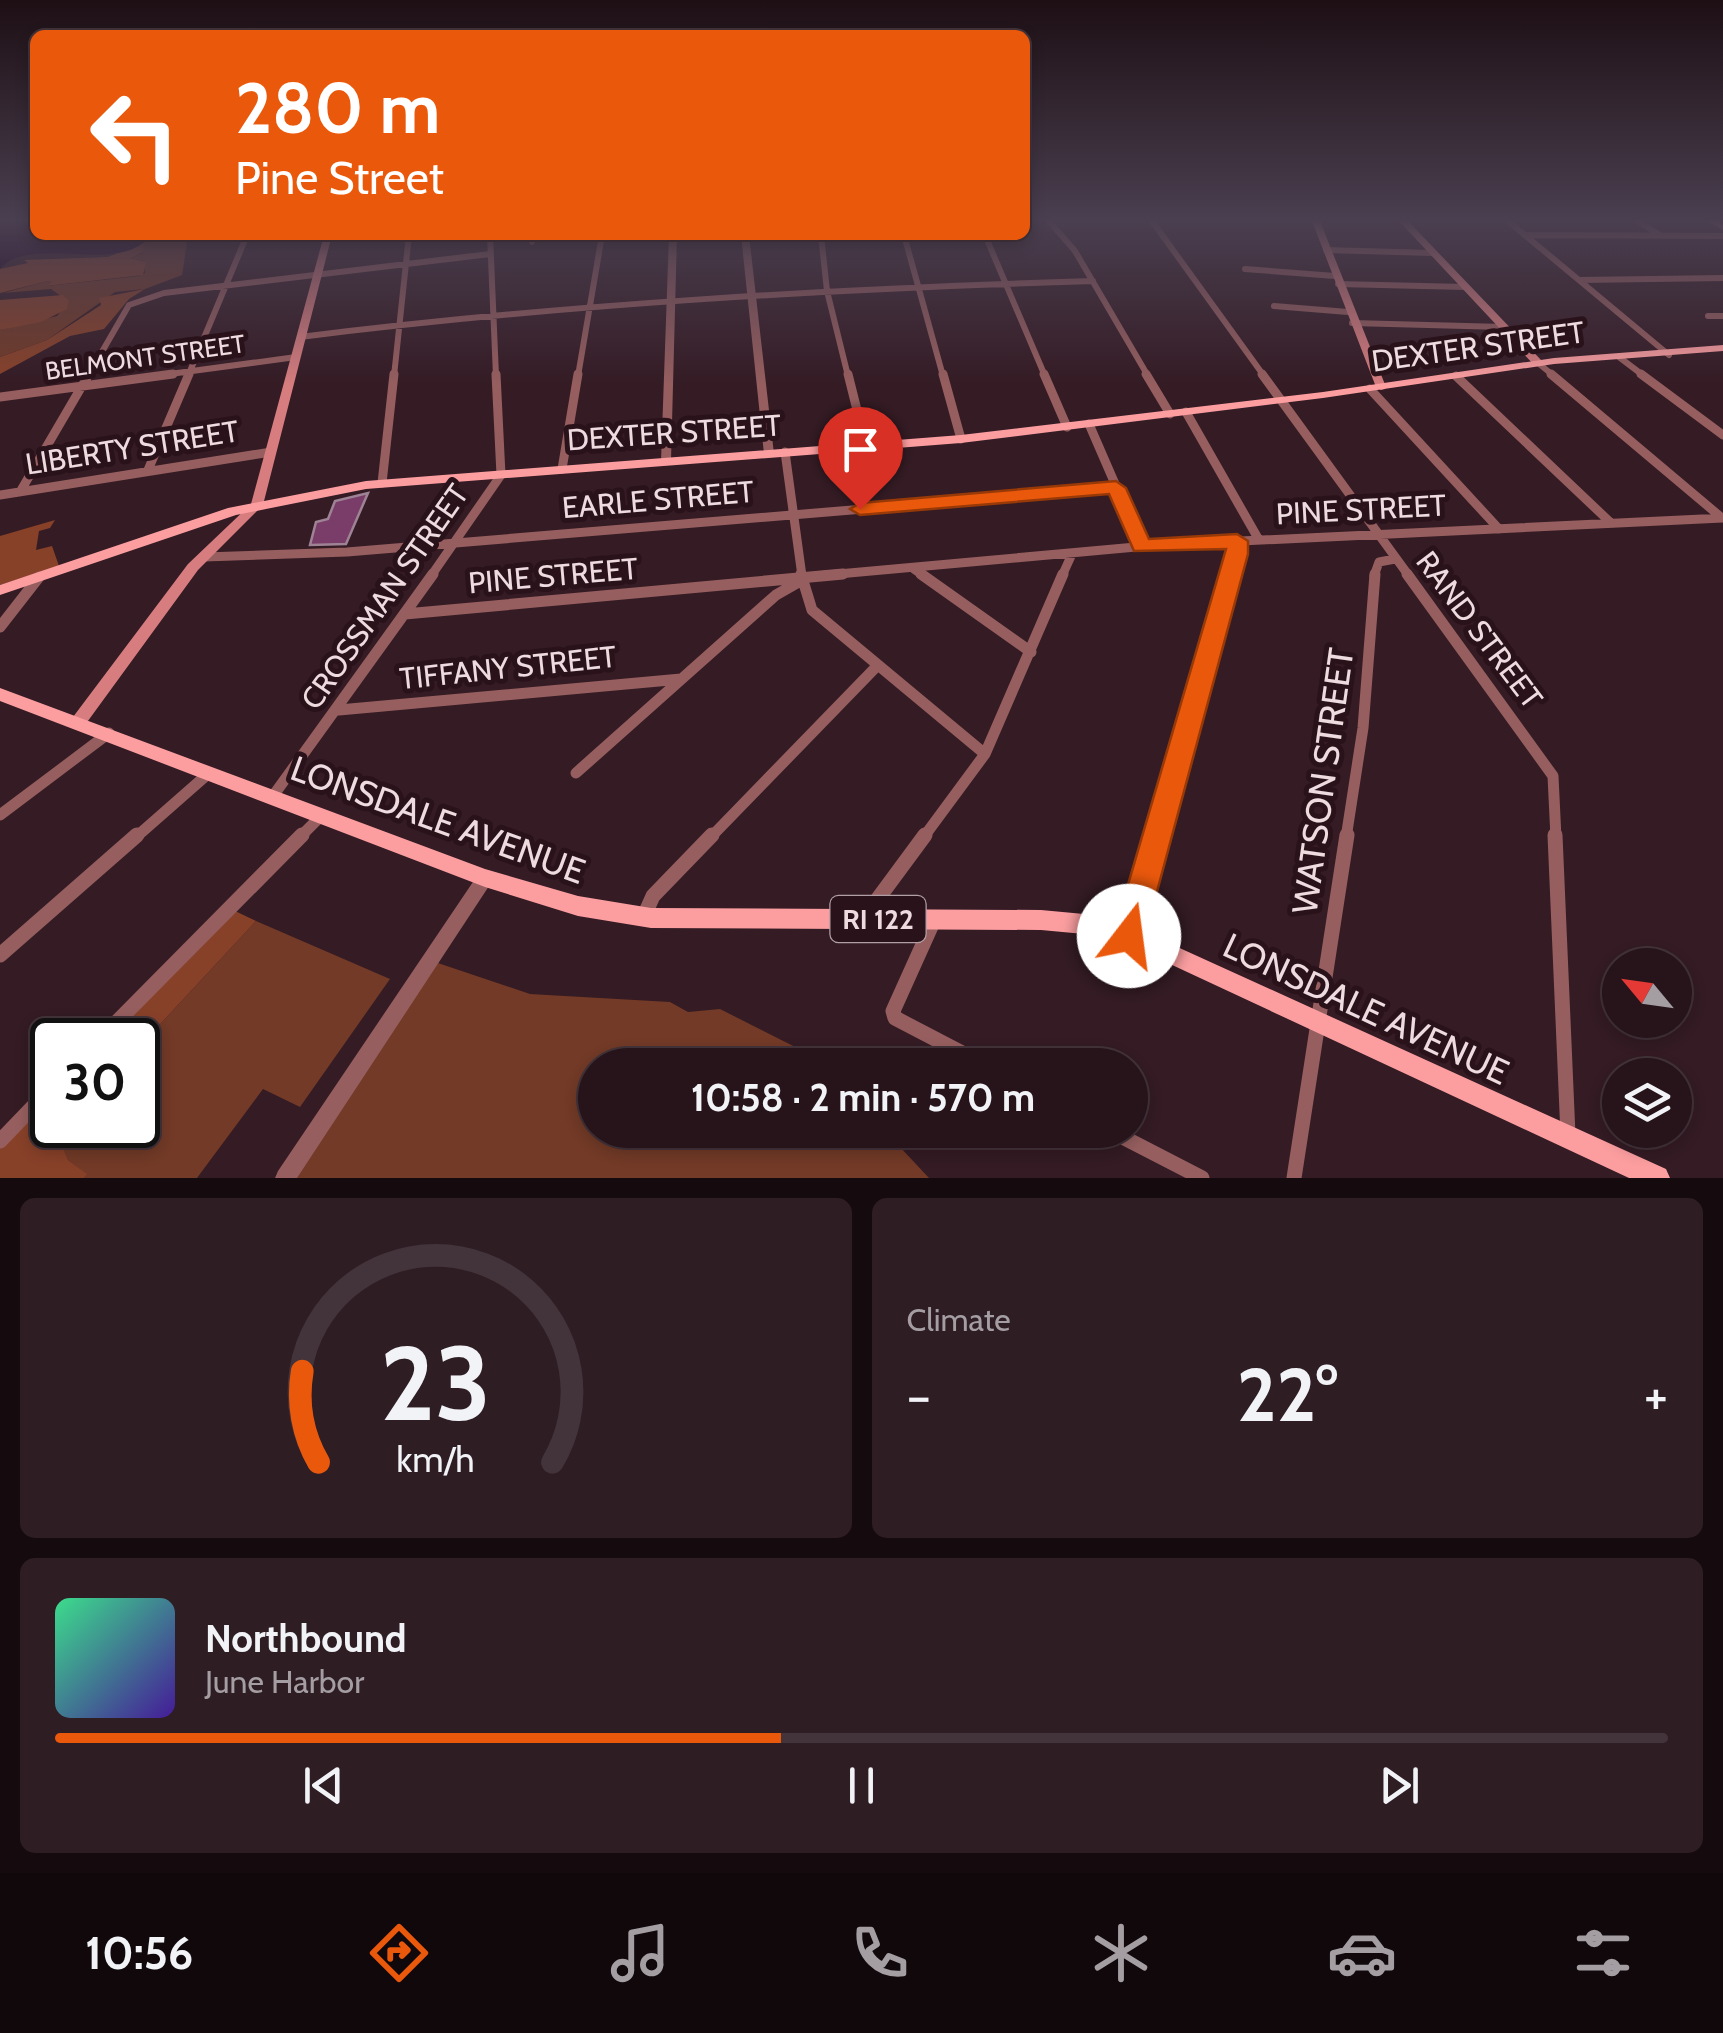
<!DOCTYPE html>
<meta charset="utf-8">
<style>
:root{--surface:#27141b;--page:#2f1d24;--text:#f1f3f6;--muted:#a49ea3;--line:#43333a;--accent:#ea580c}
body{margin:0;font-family:Cabin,sans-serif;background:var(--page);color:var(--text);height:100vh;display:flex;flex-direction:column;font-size:38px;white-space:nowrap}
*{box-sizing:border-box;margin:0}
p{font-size:32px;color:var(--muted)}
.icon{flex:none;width:55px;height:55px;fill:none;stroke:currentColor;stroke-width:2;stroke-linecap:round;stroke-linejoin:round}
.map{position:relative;height:1178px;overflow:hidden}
.sheet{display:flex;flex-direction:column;gap:20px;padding:20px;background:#150b0f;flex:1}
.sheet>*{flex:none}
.top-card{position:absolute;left:30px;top:30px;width:1000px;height:210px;border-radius:15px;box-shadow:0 5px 15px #0003,0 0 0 2px var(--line);background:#ea580c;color:#fff;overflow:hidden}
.needle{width:65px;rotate:299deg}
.buttons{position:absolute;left:1602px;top:948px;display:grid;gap:20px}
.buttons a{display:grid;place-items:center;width:90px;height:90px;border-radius:50%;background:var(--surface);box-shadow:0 5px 15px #0003,0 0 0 2px var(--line);font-size:50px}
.speed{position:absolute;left:30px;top:1018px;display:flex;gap:20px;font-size:50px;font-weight:700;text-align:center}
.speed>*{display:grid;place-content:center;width:130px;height:130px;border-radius:50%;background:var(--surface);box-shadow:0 5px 15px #0003,0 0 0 2px var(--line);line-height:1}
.speed .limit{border:5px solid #111;border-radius:15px;background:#fff;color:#111}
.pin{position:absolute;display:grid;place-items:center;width:85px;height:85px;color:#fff;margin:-102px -42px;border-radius:50% 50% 50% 0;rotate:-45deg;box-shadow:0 0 10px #0007}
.pin .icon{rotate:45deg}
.me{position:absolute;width:110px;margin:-55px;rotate:15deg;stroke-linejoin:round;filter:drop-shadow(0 0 8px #0008)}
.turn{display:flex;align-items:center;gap:35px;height:210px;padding:0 40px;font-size:45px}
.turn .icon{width:130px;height:130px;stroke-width:2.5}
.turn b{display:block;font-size:70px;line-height:85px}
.big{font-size:75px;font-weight:700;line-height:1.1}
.sheet .widget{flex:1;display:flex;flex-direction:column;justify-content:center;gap:15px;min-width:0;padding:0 35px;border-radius:15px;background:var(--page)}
.sheet .dial{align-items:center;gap:0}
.dial svg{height:260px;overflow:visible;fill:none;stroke:var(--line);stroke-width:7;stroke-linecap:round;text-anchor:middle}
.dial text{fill:var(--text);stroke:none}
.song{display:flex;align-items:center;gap:30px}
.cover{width:120px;height:120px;border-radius:15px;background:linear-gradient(135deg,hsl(150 70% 55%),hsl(260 70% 35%))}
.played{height:10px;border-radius:5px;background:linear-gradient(90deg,var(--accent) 45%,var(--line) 45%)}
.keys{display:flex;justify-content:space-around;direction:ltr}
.heat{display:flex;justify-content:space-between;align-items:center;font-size:55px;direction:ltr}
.sheet .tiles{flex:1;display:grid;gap:20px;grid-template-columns:1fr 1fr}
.widget:last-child{grid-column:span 2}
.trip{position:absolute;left:578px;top:1048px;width:570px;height:100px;border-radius:50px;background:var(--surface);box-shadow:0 5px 15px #0003,0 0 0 2px var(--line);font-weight:700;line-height:100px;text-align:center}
.tab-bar{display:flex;height:160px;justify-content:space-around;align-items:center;background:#10080b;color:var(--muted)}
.tab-bar .icon{width:70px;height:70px}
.tab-bar .current{color:var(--accent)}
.tab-bar b{font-size:45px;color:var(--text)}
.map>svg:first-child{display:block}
.green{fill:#723a27}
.forest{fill:#884129}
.water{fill:#1e0027}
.building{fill:#7a3c69;stroke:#9e8395;stroke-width:2.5}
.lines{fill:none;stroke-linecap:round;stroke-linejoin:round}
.minor-far3{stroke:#965e5f;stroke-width:6}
.minor-far2{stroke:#965e5f;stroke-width:9}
.minor-far1{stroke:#965e5f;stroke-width:11}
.minor{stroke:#965e5f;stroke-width:15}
.tertiary{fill:#965e5f;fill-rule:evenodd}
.secondary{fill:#d77d7f;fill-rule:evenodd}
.primary{fill:#fc9ea0;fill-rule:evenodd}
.route{fill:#ea580c;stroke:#983908;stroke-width:2.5}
.labels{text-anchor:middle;stroke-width:10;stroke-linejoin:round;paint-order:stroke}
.far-street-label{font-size:25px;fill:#eddbe0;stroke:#2a121a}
.shield{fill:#2a121a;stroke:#b29fa5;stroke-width:2.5}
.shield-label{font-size:28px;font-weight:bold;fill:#eddbe0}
.street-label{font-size:30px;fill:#eddbe0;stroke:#2a121a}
.near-street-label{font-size:35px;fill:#eddbe0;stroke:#2a121a}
</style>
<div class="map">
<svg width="1723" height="1178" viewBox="0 0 1723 1178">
<rect width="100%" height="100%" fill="#341b24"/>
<path class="green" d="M 154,235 L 177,235 L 187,243 L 182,275 L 145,289 L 115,292 L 47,340 L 0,357 L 0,330 L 57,316 L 69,302 L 51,289 L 3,293 L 48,281 L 52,282 L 47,286 L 139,276 L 145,273 L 143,261 L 131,258 L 143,253 L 143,243 Z
M 256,921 L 390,979 L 300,1107 L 263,1089 L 197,1178 L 84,1178 L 86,1174 L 68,1160 L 61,1146 L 78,1125 L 138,1125 L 138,1048 Z
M 429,960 L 530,994 L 670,1002 L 688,1012 L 720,1009 L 831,1065 L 595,1065 L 595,1130 L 884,1130 L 929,1178 L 285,1178 Z"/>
<path class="forest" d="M 143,243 L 143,252 L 131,258 L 146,262 L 143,275 L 46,286 L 52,282 L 48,281 L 0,293 L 0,269 L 28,263 L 24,260 L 108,257 Z
M 145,289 L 129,299 L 104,329 L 70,336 L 0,374 L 0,357 L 47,340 L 101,305 L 99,298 Z
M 63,295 L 69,301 L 67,309 L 41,322 L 0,330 L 0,300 Z
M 55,520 L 50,528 L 39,531 L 36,550 L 52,546 L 59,566 L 0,585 L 0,536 Z
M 233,910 L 256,921 L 138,1048 L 138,1040 L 104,1040 Z
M 52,1093 L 52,1125 L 78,1125 L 62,1146 L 68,1160 L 87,1174 L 84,1178 L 0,1178 L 0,1146 Z"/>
<path class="water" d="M 0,221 L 35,221 L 35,235 L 154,235 C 145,241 138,248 127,251 C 88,262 24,240 0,269 Z"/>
<path class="building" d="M 368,493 L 346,544 L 310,545 L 316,522 L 328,519 L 335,501 Z"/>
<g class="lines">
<path class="minor-far3" d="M 1049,221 L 1075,251 L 1148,376
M 1152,221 L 1264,376
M 1508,221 L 1669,355
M 1638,221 L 1658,234
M 490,235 L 496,376
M 821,235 L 827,291 L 848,376
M 904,235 L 943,376
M 985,235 L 1045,376
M 1525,235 L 1723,236
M 532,242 L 534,235
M 1326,250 L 1433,253
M 1245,269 L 1335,276
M 1579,280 L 1723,278
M 1338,284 L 1466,287
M 1274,306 L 1348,312
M 1708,316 L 1723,316
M 1352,323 L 1504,327
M 300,337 C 564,304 828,289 1093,281
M 1619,357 L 1644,376
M 1538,363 L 1554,376
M 88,376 L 129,305 L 164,293 L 490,254
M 155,376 L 296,357
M 188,376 L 247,235
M 394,376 L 409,235
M 578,376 L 602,235"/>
<path class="minor-far2" d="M 848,374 L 866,446
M 943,374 L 961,439
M 1044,374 L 1067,427
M 1146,374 L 1170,414
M 1262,374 L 1409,576
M 1551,374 L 1722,518
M 1641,374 L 1723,435
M 1456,376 L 1611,523
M 1370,389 L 1499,529
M 0,397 L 173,374
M 1186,412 L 1259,540
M 1089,424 L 1142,546
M 785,452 L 802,576
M 562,469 L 578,374
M 148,470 L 189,374
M 382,483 L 394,374
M 20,492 L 89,374
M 0,495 L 271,452
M 204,557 L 347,552 L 1116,488
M 914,569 L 924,576
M 431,576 L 501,475 L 496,374
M 816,576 L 1158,545 L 1723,518
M 1062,576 L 1072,554
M 1231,576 L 1237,541
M 1374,576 L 1379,562 L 1395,559"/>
<path class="minor-far1" d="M 801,574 L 812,610 L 985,754
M 921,574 L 1031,652
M 1407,574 L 1553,776 L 1556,838
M 405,614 L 843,574
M 0,627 L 39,577
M 339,710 L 681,679
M 576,773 L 776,595 L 797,583
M 273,796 L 433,574
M 0,815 L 109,733
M 135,838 L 209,773
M 299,838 L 321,816
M 710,838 L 878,665
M 923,838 L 985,754 L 1063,574
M 1157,838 L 1231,574
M 1346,838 L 1363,728 L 1375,574"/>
<path class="minor" d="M 1555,835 L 1568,1135
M 644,916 L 653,896 L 712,835
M 863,919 L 925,835
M 934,920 L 893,1011 L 895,1018 L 985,1065
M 1129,935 L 1157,835
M 0,955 L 137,835
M 99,1040 L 302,835
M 1109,1130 L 1202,1178
M 0,1141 L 52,1087
M 1294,1178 L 1347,835"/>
<path class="tertiary" d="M 669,235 L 677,235 L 671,461 L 666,464 L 661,461 Z
M 741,235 L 749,235 L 774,454 L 769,457 L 764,454 Z
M 485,870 L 491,873 L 493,878 L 491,883 L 297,1178 L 275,1178 L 278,1171 L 479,873 Z"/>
<path class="secondary" d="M 1312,221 L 1320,221 L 1386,387 L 1385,389 L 1381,390 L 1376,387 Z
M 1399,221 L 1408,221 L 1542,361 L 1542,365 L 1534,365 Z
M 1707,221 L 1718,221 L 1723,225 L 1723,230 Z
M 324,235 L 332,235 L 263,505 L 198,570 L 85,725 L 79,727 L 73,725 L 71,721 L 73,717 L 188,564 L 251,504 Z"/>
<path class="primary" d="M 1723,345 L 1723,351 L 1554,364 L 1323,398 L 961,443 L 366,489 L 236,515 L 0,595 L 0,585 L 228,508 L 366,481 L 961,435 L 1323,392 L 1554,358 Z
M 0,688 L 485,869 L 578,896 L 651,908 L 1041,910 L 1084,914 L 1129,925 L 1666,1169 L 1670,1178 L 1629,1178 L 1127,944 L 1084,934 L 1041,930 L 651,928 L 578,916 L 485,887 L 0,701 Z"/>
</g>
<linearGradient id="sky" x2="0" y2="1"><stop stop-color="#1d0f14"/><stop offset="0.57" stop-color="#4a3f50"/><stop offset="1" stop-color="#4a3f50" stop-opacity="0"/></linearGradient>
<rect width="1723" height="386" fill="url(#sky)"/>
<path class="route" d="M 1116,481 L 1126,488 L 1149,539 L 1237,534 L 1248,541 L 1248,554 L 1145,936 L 1140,946 L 1129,951 L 1118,946 L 1113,936 L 1226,549 L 1134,551 L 1109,494 L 860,515 L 850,509 L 860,503 Z"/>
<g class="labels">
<g class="far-street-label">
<text transform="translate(145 357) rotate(-8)" y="9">BELMONT STREET</text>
</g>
<rect class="shield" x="830.5" y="896" width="95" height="46" rx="8"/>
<g class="shield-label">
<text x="878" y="929">RI 122</text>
</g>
<g class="street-label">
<text transform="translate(1478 347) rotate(-8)" y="10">DEXTER STREET</text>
<text transform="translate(674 433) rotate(-4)" y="10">DEXTER STREET</text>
<text transform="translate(132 448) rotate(-9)" y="10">LIBERTY STREET</text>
<text transform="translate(658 500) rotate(-5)" y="10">EARLE STREET</text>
<text transform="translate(1361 510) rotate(-3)" y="10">PINE STREET</text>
<text transform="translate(553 576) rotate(-5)" y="10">PINE STREET</text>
<text transform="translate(385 597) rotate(-55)" y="10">CROSSMAN STREET</text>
<text transform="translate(1479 630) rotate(53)" y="10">RAND STREET</text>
<text transform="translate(508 668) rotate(-6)" y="10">TIFFANY STREET</text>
</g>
<g class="near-street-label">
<text transform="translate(1323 781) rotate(-82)" y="12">WATSON STREET</text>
<text transform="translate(438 820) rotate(20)" y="12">LONSDALE AVENUE</text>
<text transform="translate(1366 1009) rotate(25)" y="12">LONSDALE AVENUE</text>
</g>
</g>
</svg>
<div class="buttons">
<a><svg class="needle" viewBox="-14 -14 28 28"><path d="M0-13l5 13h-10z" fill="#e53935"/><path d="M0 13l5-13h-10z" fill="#a49ea3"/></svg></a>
<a><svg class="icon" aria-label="layers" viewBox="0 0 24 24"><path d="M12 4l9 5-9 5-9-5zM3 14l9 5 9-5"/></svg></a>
</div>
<div class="speed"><div class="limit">30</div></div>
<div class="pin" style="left:860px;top:509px;background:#d93025"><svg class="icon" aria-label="arrive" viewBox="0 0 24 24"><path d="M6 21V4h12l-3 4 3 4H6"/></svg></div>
<svg class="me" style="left:1129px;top:936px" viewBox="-20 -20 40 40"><circle r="19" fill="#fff"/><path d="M0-13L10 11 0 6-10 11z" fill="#ea580c"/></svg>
<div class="trip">10:58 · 2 min · 570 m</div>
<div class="top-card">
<div class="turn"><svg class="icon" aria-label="left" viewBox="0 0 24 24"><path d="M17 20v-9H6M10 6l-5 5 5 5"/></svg><div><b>280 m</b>Pine Street</div></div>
</div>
</div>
<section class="sheet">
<div class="tiles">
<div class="widget dial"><svg viewBox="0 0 100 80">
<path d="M14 69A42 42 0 1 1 86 69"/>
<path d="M14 69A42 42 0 0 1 9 41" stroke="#ea580c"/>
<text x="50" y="56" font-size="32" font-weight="700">23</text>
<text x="50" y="72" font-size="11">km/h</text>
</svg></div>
<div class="widget"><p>Climate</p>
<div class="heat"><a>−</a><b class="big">22°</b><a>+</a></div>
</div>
<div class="widget">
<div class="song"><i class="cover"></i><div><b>Northbound</b><p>June Harbor</p></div></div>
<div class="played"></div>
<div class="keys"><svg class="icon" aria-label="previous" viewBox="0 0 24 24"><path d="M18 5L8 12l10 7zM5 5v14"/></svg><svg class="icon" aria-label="pause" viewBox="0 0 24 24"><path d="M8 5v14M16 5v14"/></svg><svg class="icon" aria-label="next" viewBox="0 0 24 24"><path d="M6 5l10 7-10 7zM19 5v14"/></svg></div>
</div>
</div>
</section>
<nav class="tab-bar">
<b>10:56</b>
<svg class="icon current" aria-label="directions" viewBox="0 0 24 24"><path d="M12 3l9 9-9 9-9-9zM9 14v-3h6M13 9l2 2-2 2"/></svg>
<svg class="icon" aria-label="music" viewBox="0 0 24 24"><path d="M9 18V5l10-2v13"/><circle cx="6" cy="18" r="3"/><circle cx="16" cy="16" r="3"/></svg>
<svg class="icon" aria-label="phone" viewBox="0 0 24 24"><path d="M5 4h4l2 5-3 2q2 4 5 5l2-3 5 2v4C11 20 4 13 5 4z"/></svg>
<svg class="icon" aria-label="climate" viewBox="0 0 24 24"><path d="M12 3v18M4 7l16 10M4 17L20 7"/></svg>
<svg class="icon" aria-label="car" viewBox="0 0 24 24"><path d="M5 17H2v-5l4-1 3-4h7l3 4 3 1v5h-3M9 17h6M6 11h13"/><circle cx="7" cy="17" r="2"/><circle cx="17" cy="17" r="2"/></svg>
<svg class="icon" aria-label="filters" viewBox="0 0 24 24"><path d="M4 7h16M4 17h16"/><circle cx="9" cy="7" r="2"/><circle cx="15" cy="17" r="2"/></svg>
</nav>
